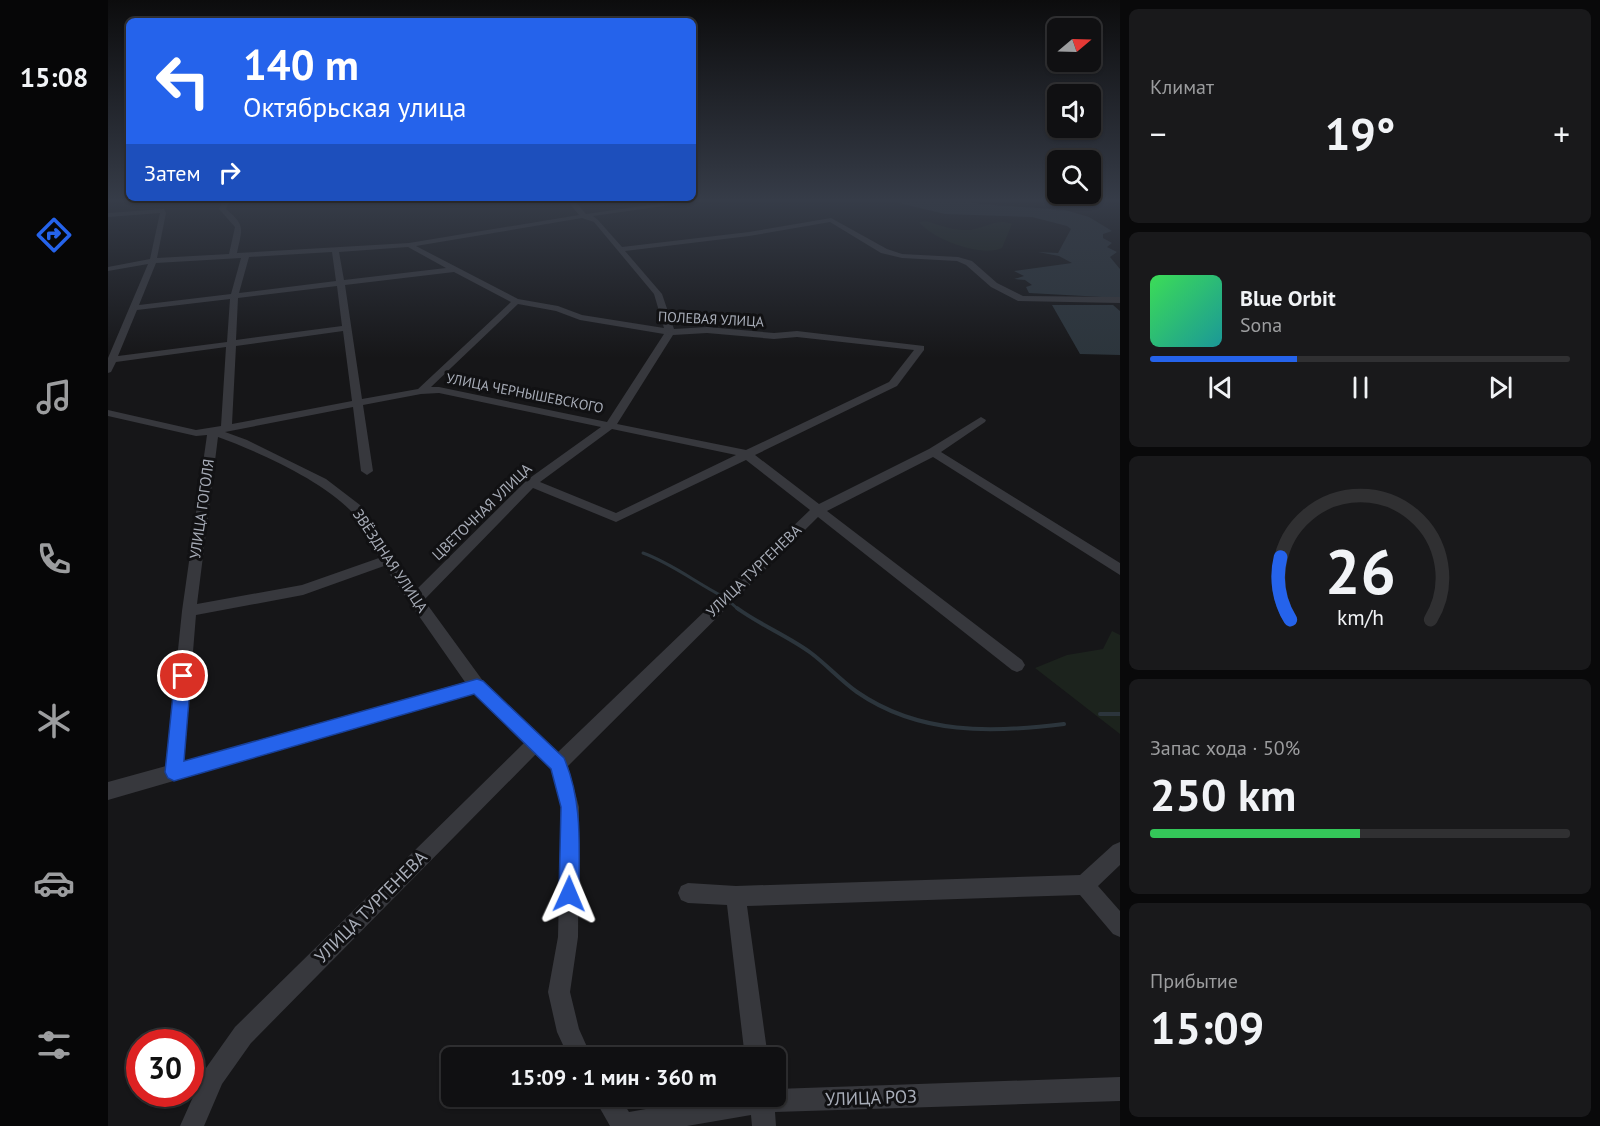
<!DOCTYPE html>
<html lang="ru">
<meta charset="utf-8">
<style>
:root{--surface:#101012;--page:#19191b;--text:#f1f3f6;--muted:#9c9d9f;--line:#303032;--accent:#2563eb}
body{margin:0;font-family:"PT Sans",sans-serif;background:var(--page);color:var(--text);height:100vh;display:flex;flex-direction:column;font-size:22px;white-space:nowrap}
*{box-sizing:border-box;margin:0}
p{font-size:20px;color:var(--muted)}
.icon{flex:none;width:33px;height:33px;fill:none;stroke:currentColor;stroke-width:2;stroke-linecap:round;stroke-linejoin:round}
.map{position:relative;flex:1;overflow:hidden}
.panel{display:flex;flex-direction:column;gap:9px;padding:9px;background:#09090a;width:480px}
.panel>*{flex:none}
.banner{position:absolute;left:18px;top:18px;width:570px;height:183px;border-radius:9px;box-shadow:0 2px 4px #0004,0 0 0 2px var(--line);background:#2563eb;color:#fff;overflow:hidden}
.needle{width:39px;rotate:71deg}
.controls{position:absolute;left:939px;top:18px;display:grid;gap:12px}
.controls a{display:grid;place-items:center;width:54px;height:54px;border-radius:9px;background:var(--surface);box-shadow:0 2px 4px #0004,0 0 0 2px var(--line);font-size:30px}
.speed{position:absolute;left:18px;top:1029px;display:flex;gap:12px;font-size:30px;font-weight:700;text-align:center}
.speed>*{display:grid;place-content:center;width:78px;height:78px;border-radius:50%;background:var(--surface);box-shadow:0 2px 4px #0004,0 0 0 2px var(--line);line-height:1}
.speed .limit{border:9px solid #d22;background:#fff;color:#111}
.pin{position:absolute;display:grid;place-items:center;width:51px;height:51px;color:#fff;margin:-26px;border:3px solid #fff;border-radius:50%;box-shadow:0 2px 6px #0007}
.me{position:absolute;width:66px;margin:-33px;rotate:1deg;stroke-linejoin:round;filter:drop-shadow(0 0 4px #0008)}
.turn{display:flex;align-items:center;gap:21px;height:126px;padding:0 18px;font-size:27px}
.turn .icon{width:78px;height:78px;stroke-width:2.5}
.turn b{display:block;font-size:42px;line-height:51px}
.then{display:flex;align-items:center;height:57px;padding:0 18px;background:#0003;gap:12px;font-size:22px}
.big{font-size:45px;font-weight:700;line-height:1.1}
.panel .widget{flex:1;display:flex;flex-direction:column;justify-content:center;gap:9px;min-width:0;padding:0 21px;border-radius:9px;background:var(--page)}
.panel .dial{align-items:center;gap:0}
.dial svg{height:156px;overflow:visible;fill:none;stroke:var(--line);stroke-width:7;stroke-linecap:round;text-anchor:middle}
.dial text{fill:var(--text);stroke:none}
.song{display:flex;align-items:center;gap:18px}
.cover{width:72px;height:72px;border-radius:9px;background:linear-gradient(135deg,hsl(130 70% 55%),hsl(180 70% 35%))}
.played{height:6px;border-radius:3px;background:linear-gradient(90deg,var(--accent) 35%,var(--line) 35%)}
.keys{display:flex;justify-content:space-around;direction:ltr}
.heat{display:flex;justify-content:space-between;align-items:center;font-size:33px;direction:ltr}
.charge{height:9px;border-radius:4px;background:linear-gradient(90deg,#34c759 50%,var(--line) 0)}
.trip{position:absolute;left:333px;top:1047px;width:345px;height:60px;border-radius:9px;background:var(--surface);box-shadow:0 2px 4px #0004,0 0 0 2px var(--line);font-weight:700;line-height:60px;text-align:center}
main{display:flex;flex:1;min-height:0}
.tabs{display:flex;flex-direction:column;width:108px;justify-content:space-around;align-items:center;background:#060607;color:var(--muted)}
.tabs .icon{width:42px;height:42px}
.tabs .selected{color:var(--accent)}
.tabs b{font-size:27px;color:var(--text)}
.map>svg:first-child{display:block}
.green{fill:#1c231d}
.water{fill:#2c353c}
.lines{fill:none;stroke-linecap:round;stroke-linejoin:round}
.stream-far1{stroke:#2c353c;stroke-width:3}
.stream{stroke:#2c353c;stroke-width:4}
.minor{fill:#37383d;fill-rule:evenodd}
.route{fill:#2563eb;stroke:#184099;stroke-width:1.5}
.labels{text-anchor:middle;stroke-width:6;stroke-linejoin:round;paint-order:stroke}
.far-street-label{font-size:14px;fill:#a8adb8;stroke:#111113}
.street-label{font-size:15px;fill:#a8adb8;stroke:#111113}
.near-street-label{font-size:18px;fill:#a8adb8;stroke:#111113}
</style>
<main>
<nav class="tabs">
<b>15:08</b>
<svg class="icon selected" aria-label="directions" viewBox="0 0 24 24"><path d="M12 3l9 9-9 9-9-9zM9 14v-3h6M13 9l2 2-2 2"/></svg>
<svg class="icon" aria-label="music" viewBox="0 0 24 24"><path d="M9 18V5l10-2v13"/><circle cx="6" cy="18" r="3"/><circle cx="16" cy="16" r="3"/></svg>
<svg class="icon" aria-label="phone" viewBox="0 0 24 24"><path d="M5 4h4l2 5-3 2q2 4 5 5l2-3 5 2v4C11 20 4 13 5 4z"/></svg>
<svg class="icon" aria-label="climate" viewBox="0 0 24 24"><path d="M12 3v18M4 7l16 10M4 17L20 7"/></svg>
<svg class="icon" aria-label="car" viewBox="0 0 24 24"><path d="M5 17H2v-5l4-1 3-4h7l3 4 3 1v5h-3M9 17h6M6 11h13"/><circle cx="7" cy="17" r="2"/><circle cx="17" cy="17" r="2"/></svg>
<svg class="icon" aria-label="filters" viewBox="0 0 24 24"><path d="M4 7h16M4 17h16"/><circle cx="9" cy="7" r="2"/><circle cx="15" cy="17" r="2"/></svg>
</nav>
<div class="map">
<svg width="1012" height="1126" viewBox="0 0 1012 1126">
<rect width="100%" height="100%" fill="#161618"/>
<path class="green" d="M 818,221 C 831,225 844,230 857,230 C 874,231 887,217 904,224 L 894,248 C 874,258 824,239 811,222 Z
M 1004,631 L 1012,635 L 1012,734 L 927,668 L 959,655 L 995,649 Z"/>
<path class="water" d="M 778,200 L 860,201 L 872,204 L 957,210 L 981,217 L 1004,231 L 995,234 L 995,238 L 1004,243 L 999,247 L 1009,252 L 1002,257 L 1012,269 L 1012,298 L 921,293 L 918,287 L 924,285 L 917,280 L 906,279 L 916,276 L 906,271 L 964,263 L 951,256 L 930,252 L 950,253 L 963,229 L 959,226 L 924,217 L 837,214 Z
M 944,305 L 1005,305 L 1012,311 L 1012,355 L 972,354 Z"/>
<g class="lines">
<path class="stream-far1" d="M 535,553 C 563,563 587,582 614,596
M 622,602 L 631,610"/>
<path class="stream" d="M 629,608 C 652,625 680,636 703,653 C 719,665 732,680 749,692 C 811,735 884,733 956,724
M 992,714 L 1012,714"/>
<path class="minor" d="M 115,200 L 122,200 L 118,209 C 138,226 134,228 129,253 L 301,243 L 471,215 L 459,200 L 466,200 L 478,214 L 576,200 L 598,200 L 485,216 L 490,220 L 514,247 L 641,232 L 723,218 L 779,249 L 794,254 L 850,257 L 864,261 L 889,283 L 915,296 L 1012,297 L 1012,303 L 910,301 L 883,287 L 858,265 L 849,261 L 794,258 L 773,253 L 722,222 L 641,236 L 517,251 L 554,294 L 566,329 L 599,327 L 666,333 L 689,331 L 816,346 L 816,350 L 789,386 L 647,455 L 711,504 L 821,449 L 873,417 L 878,420 L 877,422 L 833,452 L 1012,563 L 1012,575 L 825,457 L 719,511 L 914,660 L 917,665 L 914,670 L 909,672 L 904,670 L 710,517 L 460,766 L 471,807 L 470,937 L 462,992 L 471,1029 L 484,1058 L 461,1058 L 449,1032 L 440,992 L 450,937 L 453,807 L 443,769 L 428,754 L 143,1043 L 114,1084 L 96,1126 L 72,1126 L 98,1068 L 127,1027 L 416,743 L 366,694 L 0,800 L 0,782 L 58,766 L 74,611 L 99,435 L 88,436 L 0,416 L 0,410 L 88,430 L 113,426 L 118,347 L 8,362 L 3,372 L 0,373 L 0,358 L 40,264 L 0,271 L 0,267 L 42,259 L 52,213 L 0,217 L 0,213 L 56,209 L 58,213 L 49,258 L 121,254 L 127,227 L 111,209 ZM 474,218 L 486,222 L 546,294 L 556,328 L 474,315 L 450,306 L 410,299 L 308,246 ZM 300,247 L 338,268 L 236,280 L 231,252 ZM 224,252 L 228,281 L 131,293 L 141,257 ZM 133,258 L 123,294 L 31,305 L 48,263 ZM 346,272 L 403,302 L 310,389 L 254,399 L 237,285 ZM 229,286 L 234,326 L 128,340 L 130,298 ZM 122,299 L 119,342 L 10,356 L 29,310 ZM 410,304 L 448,311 L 472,320 L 556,334 L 499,422 L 331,387 L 323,387 ZM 235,331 L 244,401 L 124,424 L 128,346 ZM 599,333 L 666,339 L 689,337 L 806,350 L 781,382 L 638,450 L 509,424 L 565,335 ZM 331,393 L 493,427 L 419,480 L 308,590 L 284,556 L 252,505 L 218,479 L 139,440 L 117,432 L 245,407 L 253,471 L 259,475 L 265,471 L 255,405 L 313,394 ZM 504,429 L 628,455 L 508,513 L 432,482 ZM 110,437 C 149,451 213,480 242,510 C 254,522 262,543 271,558 L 194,585 L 89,604 ZM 638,460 L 702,510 L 450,752 L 375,681 L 316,600 L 425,488 L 508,522 ZM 276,566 L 357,682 L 76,761 L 88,615 L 195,595 Z
M 1012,842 L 1012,865 L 990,886 L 1012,911 L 1012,937 L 1005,934 L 972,895 L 639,906 L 660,1058 L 637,1058 L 619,905 L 580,903 L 573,900 L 570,893 L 573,886 L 580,883 L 628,886 L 972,875 L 1005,845 Z
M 1012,1077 L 1012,1101 L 667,1112 L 668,1126 L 644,1126 L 643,1115 L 579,1126 L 502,1126 L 485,1096 L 511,1096 L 521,1112 L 611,1096 L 668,1096 L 668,1089 Z"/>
</g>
<linearGradient id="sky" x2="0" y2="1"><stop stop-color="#0c0c0d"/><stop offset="0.56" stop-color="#363c48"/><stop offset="1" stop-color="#363c48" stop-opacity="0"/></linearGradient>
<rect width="1012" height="358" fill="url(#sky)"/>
<path class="route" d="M 75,669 L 80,671 L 83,676 L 76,761 L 369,679 L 375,681 L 456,758 C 475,802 471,847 471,894 L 468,902 L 461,904 L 454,902 L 451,894 L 453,807 L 443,769 L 366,694 L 66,781 L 60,778 L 57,772 L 67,676 L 69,671 Z"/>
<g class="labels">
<g class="far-street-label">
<text transform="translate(603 319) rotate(3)" y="5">ПОЛЕВАЯ УЛИЦА</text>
<text transform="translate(417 393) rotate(11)" y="5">УЛИЦА ЧЕРНЫШЕВСКОГО</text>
</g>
<g class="street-label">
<text transform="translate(94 509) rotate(-82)" y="5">УЛИЦА ГОГОЛЯ</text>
<text transform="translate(374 512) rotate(-44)" y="5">ЦВЕТОЧНАЯ УЛИЦА</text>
<text transform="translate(282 561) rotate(56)" y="5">ЗВЁЗДНАЯ УЛИЦА</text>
<text transform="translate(646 571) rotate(-44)" y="5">УЛИЦА ТУРГЕНЕВА</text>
</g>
<g class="near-street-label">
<text transform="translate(263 907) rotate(-45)" y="6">УЛИЦА ТУРГЕНЕВА</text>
<text transform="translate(763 1098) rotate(-2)" y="6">УЛИЦА РОЗ</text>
</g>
</g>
</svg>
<div class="controls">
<a><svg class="needle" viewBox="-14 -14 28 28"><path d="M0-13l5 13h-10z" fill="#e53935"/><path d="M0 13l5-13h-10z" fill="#9c9d9f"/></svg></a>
<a><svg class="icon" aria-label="sound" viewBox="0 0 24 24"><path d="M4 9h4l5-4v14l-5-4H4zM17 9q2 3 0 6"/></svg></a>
<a><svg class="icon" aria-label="search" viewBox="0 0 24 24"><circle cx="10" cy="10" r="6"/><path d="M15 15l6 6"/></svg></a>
</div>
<div class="speed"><div class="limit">30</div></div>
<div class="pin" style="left:75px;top:676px;background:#d93025"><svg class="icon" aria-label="arrive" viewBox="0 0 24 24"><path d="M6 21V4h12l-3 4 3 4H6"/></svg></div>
<svg class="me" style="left:461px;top:894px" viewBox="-20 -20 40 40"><path d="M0-17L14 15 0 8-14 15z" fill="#2563eb" stroke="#fff" stroke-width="4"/></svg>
<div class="trip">15:09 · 1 мин · 360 m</div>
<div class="banner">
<div class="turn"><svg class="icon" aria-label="left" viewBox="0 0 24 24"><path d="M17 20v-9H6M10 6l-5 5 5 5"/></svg><div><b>140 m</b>Октябрьская улица</div></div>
<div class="then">Затем<svg class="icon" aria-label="right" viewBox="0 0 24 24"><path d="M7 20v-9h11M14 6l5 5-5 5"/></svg></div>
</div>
</div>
<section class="panel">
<div class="widget"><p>Климат</p>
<div class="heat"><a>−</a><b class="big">19°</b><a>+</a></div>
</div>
<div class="widget">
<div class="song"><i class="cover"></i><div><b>Blue Orbit</b><p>Sona</p></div></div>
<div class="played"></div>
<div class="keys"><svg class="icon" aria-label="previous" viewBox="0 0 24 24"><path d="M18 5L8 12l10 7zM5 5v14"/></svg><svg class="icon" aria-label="pause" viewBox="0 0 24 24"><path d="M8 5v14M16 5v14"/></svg><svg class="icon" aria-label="next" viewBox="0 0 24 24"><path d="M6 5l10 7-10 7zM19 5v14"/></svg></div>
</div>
<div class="widget dial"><svg viewBox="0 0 100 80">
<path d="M14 69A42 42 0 1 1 86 69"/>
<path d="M14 69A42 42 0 0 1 9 37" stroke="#2563eb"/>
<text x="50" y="56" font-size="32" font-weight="700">26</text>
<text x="50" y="72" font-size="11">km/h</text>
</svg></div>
<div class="widget"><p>Запас хода · 50%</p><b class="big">250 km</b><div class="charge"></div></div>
<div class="widget"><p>Прибытие</p><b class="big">15:09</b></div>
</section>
</main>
